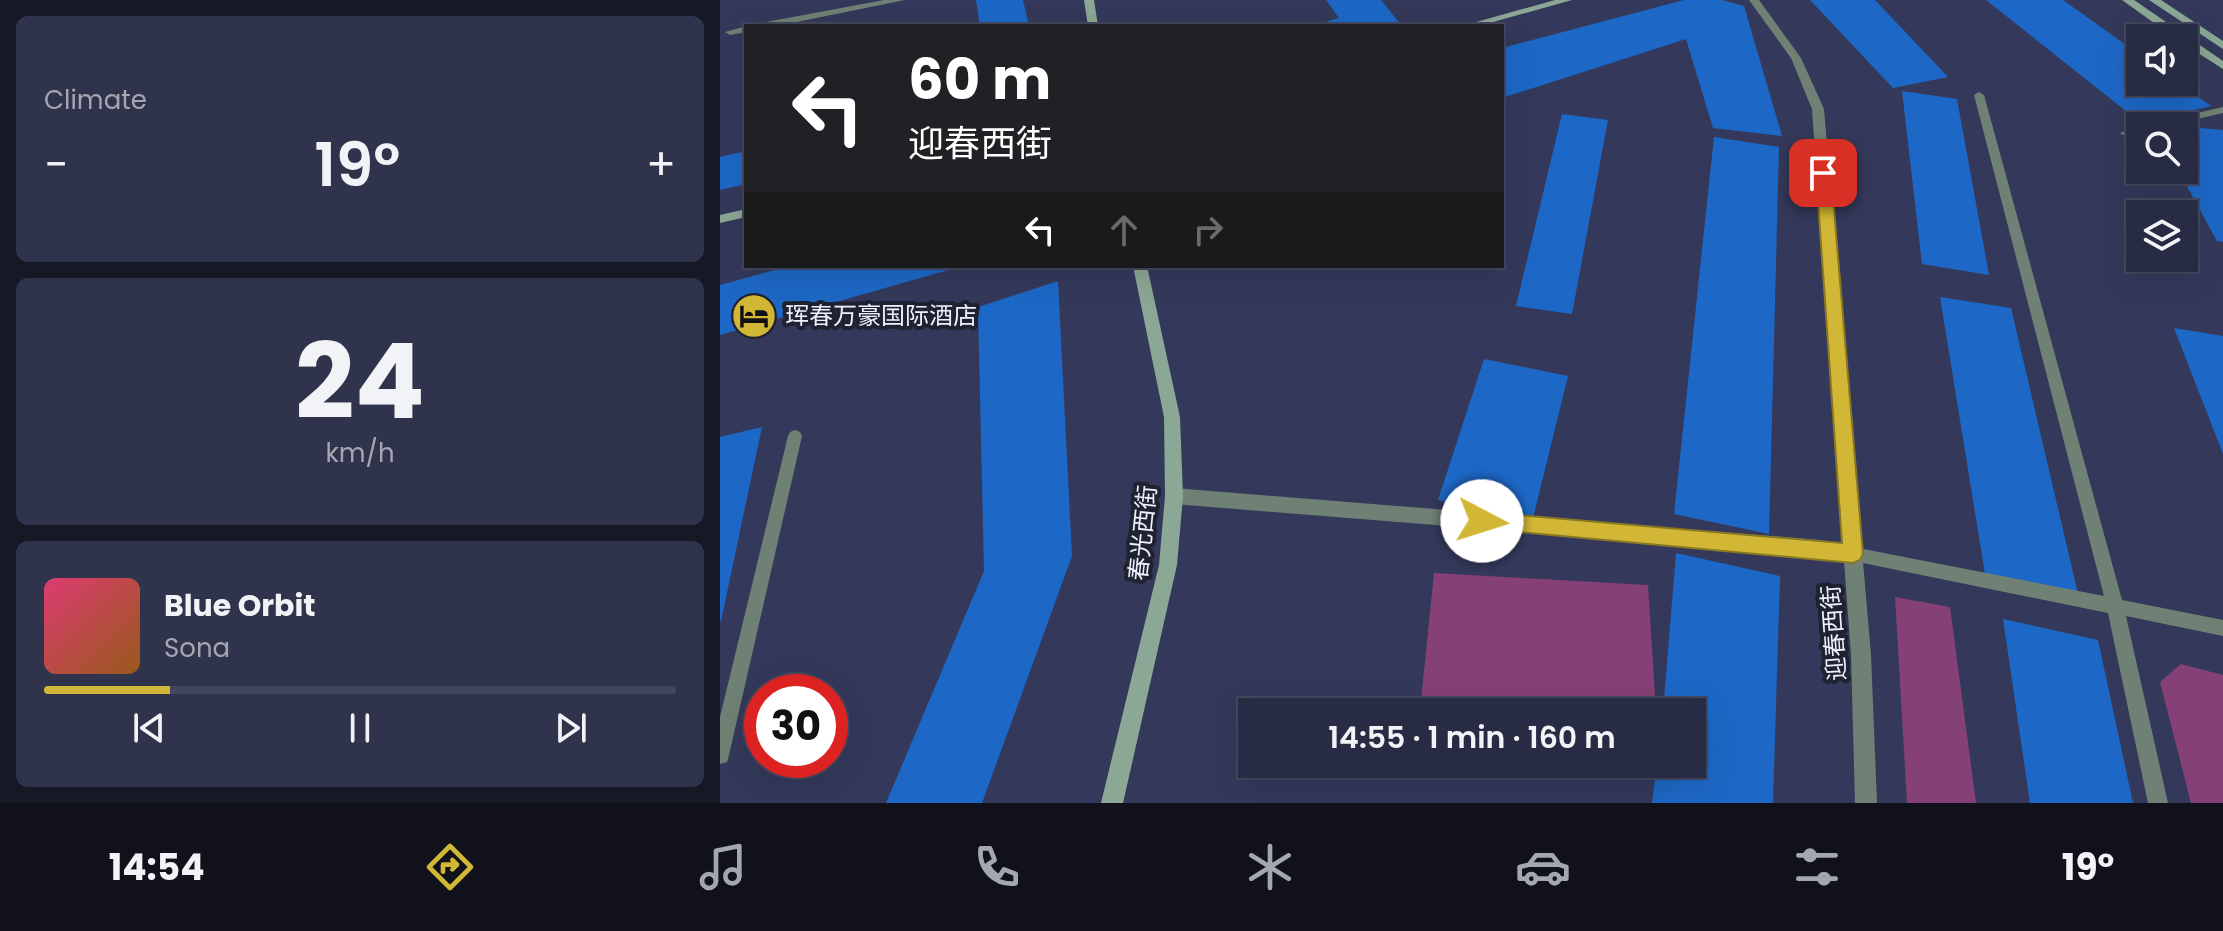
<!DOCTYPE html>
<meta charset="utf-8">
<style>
:root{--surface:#272b44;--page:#2f334b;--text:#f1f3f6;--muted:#a4a7b2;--line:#43475d;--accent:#d2b736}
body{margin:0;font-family:Poppins,"Noto Sans SC",sans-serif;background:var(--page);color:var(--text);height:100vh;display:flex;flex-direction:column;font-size:30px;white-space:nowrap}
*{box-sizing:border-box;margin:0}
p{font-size:26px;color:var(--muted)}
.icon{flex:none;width:44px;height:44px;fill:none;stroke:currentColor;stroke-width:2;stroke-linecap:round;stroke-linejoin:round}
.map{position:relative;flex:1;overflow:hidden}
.sheet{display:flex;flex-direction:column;gap:16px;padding:16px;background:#151825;width:720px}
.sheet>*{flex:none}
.guide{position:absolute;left:24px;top:24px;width:760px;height:244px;border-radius:0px;box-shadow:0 8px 32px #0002,0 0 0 2px var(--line);background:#202124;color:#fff;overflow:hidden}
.buttons{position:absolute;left:1406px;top:24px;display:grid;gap:16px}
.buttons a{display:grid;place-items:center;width:72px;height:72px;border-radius:0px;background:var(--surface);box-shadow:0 8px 32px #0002,0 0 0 2px var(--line);font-size:40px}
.speed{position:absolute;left:24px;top:674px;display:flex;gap:16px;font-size:40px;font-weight:700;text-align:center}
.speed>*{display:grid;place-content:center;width:104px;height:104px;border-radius:50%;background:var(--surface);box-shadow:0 8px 32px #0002,0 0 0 2px var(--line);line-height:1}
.speed .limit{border:12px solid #d22;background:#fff;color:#111}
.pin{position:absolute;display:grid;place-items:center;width:68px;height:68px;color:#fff;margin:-34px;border-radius:16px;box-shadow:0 4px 12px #0006}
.me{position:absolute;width:88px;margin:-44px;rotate:95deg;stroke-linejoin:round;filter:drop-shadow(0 0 6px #0008)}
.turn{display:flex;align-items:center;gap:28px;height:168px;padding:0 32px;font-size:36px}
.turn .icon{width:104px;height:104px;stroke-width:2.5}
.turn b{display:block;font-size:56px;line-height:68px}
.lanes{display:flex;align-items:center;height:76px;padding:0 32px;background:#0003;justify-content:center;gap:40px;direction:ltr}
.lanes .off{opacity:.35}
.big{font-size:60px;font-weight:600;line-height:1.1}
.sheet .tile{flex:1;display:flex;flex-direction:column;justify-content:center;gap:12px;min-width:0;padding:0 28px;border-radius:12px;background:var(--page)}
.sheet .dial{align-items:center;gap:0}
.dial b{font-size:104px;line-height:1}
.song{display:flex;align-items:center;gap:24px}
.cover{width:96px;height:96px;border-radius:12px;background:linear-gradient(135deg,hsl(340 70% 55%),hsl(30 70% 35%))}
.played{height:8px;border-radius:4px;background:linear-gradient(90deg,var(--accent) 20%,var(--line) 20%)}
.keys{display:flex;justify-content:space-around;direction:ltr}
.heat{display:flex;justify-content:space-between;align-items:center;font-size:44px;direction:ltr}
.trip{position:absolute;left:518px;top:698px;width:468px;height:80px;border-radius:0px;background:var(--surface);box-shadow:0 8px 32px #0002,0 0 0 2px var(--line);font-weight:600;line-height:80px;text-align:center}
.menu{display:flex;height:128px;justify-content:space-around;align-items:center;background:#10111b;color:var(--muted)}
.menu .icon{width:56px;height:56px}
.menu .active{color:var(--accent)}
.menu b{font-size:36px;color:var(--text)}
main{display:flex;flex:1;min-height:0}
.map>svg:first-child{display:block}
.green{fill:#854175}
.building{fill:#1d68c6}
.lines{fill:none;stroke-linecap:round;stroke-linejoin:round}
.lane{fill:#6f8175;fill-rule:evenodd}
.street{fill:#6f8175;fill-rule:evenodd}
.secondary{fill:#8ba795;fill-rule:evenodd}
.route{fill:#d2b736;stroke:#887723;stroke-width:2}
.labels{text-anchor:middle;stroke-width:8;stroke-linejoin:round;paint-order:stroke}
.poi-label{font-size:24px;fill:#edf0fd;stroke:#1f2231;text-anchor:start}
.street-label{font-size:24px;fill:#edf0fd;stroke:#1f2231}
</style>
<main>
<section class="sheet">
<div class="tile"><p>Climate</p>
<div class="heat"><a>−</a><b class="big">19°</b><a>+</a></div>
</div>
<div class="tile dial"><b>24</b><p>km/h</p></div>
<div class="tile">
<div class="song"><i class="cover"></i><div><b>Blue Orbit</b><p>Sona</p></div></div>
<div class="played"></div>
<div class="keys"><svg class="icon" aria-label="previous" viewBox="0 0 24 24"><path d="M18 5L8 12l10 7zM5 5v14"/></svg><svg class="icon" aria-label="pause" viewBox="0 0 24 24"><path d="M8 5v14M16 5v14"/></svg><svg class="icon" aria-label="next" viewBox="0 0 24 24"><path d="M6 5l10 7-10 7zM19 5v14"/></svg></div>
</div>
</section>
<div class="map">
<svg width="1503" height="803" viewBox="0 0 1503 803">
<rect width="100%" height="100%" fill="#34395b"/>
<path class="green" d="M 714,573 L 928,585 L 936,712 L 877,712 L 701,701 Z
M 1175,597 L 1230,607 L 1256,803 L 1187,803 Z
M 1461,664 L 1503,675 L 1503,803 L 1471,803 L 1440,682 Z"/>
<path class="building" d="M 256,0 L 303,0 L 309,26 L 260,26 Z
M 606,0 L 661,0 L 682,26 L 592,26 L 619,18 Z
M 964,0 L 1002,0 L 1024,6 L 1062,136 L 993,128 L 966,39 L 782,98 L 782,48 Z
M 1090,0 L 1155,0 L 1228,77 L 1173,88 Z
M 1266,0 L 1343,0 L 1420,55 L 1420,82 L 1457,82 L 1491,106 L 1421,123 Z
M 1182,91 L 1237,99 L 1269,275 L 1202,264 Z
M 842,114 L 888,120 L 852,314 L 796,306 Z
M 1479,128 L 1503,130 L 1503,242 L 1497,241 L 1458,170 L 1464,170 L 1464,135 Z
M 994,137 L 1059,147 L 1049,534 L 954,514 Z
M 26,151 L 26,184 L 0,190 L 0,157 Z
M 69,266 L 238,266 L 239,267 L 0,335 L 0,285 Z
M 338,281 L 352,556 L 262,803 L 166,803 L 264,571 L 258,307 Z
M 1220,297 L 1291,308 L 1359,598 L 1266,580 Z
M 1454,328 L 1503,336 L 1503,454 Z
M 764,359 L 848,376 L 812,522 L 718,500 Z
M 42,427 L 1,621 L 0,621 L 0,437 Z
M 956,553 L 1060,576 L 1053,803 L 932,803 L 937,764 L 972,764 L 972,712 L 943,712 Z
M 1283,619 L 1378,640 L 1413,803 L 1310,803 Z"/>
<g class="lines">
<path class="lane" d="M 1259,92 L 1264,95 L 1402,600 L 1503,620 L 1503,636 L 1406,616 L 1448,803 L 1428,803 L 1388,613 L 1133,561 L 1127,559 L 1125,554 L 1127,549 L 1133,547 L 1384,596 L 1254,95 Z
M 1503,107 L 1503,113 L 1447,126 L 1429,126 L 1430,124 Z
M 1421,126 L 1420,132 L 1405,136 L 1400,133 Z
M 75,430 L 80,432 L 82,436 L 9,755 L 7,762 L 0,764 L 0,717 L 68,436 L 70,432 Z"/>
<path class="street" d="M 164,0 L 185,0 L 57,26 L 35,26 L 40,23 Z
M 1029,0 L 1039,0 L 1081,58 L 1104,109 L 1151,655 L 1157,803 L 1135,803 L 1131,655 L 1124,561 L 1100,556 L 454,504 L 448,501 L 445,496 L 448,491 L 454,488 L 1100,540 L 1123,544 L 1092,109 L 1071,58 Z
M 27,26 L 26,32 L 10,35 L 5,32 Z"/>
<path class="secondary" d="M 364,0 L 374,0 L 378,26 L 368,26 Z
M 835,0 L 852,0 L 759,26 L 742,26 Z
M 1402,0 L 1414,0 L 1503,61 L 1503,69 L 1464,44 L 1464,38 L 1455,38 Z
M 1429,0 L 1441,0 L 1503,41 L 1503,49 Z
M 26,209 L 26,217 L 0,223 L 0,215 Z
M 413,266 L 427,266 L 460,417 L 463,496 L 457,565 L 403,803 L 381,803 L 439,565 L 445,496 L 444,417 Z"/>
</g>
<path class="route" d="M 1103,168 L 1111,173 L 1143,554 L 1140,560 L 1133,563 L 755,528 L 752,521 L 755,515 L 762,512 L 1122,543 L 1096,173 Z"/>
<defs>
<g id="hotel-disc" transform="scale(2.3)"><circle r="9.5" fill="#d2b736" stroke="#1f2231"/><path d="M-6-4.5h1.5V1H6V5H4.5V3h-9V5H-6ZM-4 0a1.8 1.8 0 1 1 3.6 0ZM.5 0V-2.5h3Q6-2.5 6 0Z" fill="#111"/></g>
</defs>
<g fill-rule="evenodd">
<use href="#hotel-disc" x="34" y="316"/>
</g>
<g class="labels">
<g class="poi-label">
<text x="65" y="324">珲春万豪国际酒店</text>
</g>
<g class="street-label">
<text transform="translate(423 533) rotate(-84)" y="8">春光西街</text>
<text transform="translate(1114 633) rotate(-94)" y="8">迎春西街</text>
</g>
</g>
</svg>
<div class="buttons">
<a><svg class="icon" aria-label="sound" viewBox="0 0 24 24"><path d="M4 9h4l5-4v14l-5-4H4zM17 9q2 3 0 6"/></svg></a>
<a><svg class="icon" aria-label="search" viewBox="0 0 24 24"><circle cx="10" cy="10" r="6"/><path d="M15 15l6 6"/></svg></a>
<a><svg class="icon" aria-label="layers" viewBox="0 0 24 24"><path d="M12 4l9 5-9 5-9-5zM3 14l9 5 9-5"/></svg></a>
</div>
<div class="speed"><div class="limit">30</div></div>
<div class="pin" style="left:1103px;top:173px;background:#d93025"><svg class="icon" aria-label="arrive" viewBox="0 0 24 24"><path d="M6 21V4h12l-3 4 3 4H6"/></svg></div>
<svg class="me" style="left:762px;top:521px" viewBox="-20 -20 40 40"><circle r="19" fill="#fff"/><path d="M0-13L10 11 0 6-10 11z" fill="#d2b736"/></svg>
<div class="trip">14:55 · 1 min · 160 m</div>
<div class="guide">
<div class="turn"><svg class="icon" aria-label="left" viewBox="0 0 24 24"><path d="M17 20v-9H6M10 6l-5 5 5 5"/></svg><div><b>60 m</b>迎春西街</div></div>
<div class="lanes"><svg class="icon" aria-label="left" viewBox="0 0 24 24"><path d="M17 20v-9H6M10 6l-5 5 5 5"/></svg><svg class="icon off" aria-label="ahead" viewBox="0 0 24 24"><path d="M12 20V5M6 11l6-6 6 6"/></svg><svg class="icon off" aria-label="right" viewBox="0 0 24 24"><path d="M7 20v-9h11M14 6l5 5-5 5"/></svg></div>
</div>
</div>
</main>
<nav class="menu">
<b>14:54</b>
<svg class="icon active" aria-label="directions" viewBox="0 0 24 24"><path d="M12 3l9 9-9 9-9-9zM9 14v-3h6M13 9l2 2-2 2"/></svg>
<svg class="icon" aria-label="music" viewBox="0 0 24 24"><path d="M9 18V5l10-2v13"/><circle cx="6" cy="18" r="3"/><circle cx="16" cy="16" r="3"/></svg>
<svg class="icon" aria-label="phone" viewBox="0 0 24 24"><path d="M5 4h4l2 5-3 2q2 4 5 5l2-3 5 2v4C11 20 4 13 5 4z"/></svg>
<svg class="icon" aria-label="climate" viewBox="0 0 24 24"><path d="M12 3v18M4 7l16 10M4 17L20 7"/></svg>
<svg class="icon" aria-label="car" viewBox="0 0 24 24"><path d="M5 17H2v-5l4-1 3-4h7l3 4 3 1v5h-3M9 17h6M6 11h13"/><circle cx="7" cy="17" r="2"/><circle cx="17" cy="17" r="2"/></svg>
<svg class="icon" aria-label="filters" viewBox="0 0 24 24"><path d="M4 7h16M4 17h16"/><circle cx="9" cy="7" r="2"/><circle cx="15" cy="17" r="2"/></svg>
<b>19°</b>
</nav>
